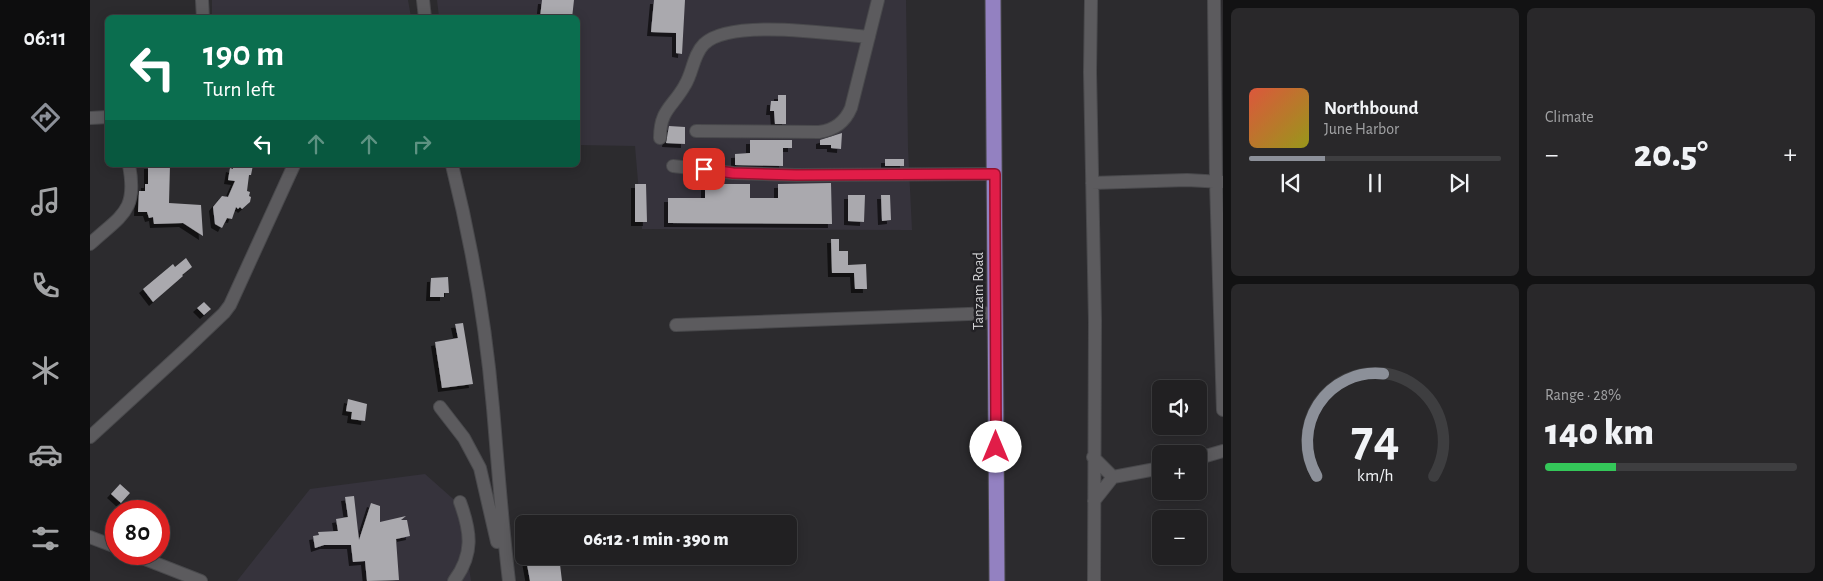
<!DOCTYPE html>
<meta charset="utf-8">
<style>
:root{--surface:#212022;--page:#29282a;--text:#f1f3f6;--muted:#a2a3a5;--line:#3e3e40;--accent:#8c9099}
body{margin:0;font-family:"Alegreya Sans",sans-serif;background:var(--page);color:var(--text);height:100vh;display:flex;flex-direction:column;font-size:19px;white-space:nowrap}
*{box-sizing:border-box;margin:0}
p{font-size:16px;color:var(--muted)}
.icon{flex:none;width:28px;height:28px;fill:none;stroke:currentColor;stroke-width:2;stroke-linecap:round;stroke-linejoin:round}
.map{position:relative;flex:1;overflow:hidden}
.sheet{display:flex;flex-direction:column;gap:8px;padding:8px;background:#121213;width:600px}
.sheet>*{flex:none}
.hud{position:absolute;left:15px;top:15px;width:475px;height:152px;border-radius:8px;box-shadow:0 2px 12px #0003,0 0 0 1px var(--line);background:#0b6e4f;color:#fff;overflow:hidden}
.tools{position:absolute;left:1062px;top:380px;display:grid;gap:10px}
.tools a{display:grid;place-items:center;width:55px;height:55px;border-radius:8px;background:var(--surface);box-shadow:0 2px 12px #0003,0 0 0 1px var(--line);font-size:25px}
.speed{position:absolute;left:15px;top:500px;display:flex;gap:10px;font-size:25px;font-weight:700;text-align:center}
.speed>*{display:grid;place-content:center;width:65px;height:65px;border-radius:50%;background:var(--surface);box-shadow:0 2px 12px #0003,0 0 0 1px var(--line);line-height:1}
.speed .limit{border:8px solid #d22;background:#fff;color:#111}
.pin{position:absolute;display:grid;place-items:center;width:42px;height:42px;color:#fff;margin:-21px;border-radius:10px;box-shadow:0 2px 8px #0006}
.me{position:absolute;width:55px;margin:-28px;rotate:0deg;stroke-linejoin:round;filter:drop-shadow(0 0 4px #0008)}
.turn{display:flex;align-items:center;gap:18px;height:105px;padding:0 15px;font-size:22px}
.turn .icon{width:65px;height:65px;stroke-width:2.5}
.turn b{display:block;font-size:35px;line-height:42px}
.lanes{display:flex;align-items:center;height:48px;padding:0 15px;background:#0003;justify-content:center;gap:25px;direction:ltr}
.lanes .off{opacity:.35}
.big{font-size:38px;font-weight:800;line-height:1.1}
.sheet .tile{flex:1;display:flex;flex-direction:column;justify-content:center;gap:8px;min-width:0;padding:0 18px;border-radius:8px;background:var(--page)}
.sheet .dial{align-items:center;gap:0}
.dial svg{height:130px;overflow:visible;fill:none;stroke:var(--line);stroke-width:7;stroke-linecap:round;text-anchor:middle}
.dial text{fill:var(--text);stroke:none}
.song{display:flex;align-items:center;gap:15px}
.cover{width:60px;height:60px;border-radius:8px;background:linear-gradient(135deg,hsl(10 70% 55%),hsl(60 70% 35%))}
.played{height:5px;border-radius:2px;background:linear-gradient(90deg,var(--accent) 30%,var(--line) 30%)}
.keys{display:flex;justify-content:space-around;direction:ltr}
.heat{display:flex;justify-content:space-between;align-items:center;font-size:28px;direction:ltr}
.charge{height:8px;border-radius:4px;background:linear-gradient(90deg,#34c759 28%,var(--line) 0)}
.sheet .tiles{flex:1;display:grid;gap:8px;grid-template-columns:repeat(2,1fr)}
.trip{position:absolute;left:425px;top:515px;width:282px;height:50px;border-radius:8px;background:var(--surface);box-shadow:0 2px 12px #0003,0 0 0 1px var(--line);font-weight:800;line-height:50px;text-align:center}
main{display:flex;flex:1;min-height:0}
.tab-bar{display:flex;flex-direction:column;width:90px;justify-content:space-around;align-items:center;background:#0d0d0e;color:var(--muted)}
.tab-bar .icon{width:35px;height:35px}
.tab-bar .active{color:var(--accent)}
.tab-bar b{font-size:22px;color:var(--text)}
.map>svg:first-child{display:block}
.built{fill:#36333c}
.building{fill:#aaa9ae;filter:url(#shadow)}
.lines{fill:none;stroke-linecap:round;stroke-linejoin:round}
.minor-casing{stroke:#49494c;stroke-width:14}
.highway-casing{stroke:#49494c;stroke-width:17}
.minor{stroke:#5c5b5e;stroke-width:12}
.highway{stroke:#9381c1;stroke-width:15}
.route-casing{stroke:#92132f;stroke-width:12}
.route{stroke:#e11d48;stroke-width:9}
.labels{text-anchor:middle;stroke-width:5;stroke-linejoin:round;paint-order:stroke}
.street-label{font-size:15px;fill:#d2d2d4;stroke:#222125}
</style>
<main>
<nav class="tab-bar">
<b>06:11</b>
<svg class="icon active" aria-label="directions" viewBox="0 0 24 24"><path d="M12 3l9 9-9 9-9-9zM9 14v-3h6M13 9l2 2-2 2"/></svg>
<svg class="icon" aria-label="music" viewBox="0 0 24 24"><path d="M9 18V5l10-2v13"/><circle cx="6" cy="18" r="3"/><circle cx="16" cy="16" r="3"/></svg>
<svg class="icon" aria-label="phone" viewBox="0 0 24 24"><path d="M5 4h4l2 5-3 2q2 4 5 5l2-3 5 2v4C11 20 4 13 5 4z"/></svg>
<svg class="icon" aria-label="climate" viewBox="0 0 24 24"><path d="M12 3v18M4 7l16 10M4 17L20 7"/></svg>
<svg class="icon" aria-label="car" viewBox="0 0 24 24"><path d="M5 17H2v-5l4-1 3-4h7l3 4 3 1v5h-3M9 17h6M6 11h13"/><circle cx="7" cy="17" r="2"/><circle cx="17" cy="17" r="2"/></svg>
<svg class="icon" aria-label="filters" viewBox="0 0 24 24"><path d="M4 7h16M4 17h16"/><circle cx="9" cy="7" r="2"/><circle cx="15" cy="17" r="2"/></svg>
</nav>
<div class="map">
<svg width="1133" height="581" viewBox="0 0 1133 581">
<defs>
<filter id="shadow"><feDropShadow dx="-4" dy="4" stdDeviation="0" flood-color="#0009"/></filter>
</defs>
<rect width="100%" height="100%" fill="#2c2b2e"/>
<path class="built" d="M 122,0 L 318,0 L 321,17 L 122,17 Z
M 347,0 L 816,0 L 818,148 L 822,230 L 552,229 L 545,146 L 488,145 L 488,18 L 349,17 Z
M 335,474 L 370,505 L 381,581 L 147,581 L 220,489 Z"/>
<path class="building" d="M 452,0 L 484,0 L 482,18 L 450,18 Z
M 564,0 L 595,0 L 592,54 L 586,53 L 586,33 L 561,32 Z
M 688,95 L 696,95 L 696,124 L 685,124 L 684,111 L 680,111 L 681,101 L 688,101 Z
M 579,126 L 595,127 L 595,144 L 576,143 Z
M 752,133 L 751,149 L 741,148 L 741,145 L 730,145 L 730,140 Z
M 660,140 L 702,140 L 702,148 L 693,148 L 693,166 L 645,165 L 645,154 L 660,153 Z
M 795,159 L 814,159 L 814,166 L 795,166 Z
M 58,165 L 80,165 L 79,203 L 111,205 L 113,236 L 93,223 L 64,224 L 63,217 L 59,218 L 57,212 L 48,212 L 49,191 L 55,191 L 55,184 L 58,184 Z
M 143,165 L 163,165 L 161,175 L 159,175 L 157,191 L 160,192 L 159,196 L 161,197 L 160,202 L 152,209 L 150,207 L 148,209 L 146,207 L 142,219 L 137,218 L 132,228 L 125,224 L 123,207 L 132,196 L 138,197 L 145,181 L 138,180 L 140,168 L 143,169 Z
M 615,178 L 628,179 L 628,184 L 660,184 L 660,198 L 688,198 L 688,184 L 741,183 L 742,224 L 578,223 L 578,198 L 615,198 Z
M 545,184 L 556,184 L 557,222 L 545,222 Z
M 758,195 L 775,195 L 774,222 L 758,221 Z
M 791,195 L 800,195 L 801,220 L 792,221 Z
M 741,239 L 749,239 L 749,251 L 758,251 L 758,265 L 776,264 L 777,289 L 765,289 L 764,273 L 742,273 Z
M 96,258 L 102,267 L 92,275 L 93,276 L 63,302 L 53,289 L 83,264 L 85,267 Z
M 358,277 L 359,293 L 354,293 L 354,297 L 340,297 L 341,278 Z
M 114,302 L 121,309 L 114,315 L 107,308 Z
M 373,323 L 383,384 L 352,388 L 345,342 L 368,338 L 365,324 Z
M 258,399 L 277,404 L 275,421 L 261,419 L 262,412 L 256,411 Z
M 30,484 L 40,493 L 31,503 L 21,494 Z
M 264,496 L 269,540 L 281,503 L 290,506 L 290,522 L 316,516 L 311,520 L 317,520 L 320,536 L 306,539 L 309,580 L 277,581 L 275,561 L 263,562 L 261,545 L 234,545 L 225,548 L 223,536 L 229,535 L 228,532 L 248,531 L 246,519 L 258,517 L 255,497 Z
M 458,556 L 469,556 L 472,581 L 440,581 L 436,559 Z"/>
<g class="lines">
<g class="minor-casing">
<path id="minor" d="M 112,0 L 113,18
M 333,0 L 335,18
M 1001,0 L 1000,72 L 1005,321 L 1004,581
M 1124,0 L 1126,181 L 1133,410
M 0,118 L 18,117
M 606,131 L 729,132 C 745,130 755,122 761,108 L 788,0
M 570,138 C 570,109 583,107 595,85 C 603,72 603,55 614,44 C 640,18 743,34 779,37
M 362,165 C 382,245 396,326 403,408 C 408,466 412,523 419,581
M 583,166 L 643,173 L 706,175 L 905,174
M 1002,183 L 1097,180 L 1133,182
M 0,244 C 31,215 48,212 39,165
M 586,325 L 905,313
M 350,407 L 374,438 L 390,468 L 407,542
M 0,437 L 96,349 L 134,313 L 140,305 L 204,165
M 1003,457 L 1023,477 L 1071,468
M 1109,458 L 1133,451
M 1004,501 L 1023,477
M 0,537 L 26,547
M 42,554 L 111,581
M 364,581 C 384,554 381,532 370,502"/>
</g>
<g class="highway-casing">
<path id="highway" d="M 903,0 L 907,581"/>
</g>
<use href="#minor" class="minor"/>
<use href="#highway" class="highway"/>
</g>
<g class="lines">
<g class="route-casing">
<path id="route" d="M 614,169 L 643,173 L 706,175 L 905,174 L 906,447"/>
</g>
<use href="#route" class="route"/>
</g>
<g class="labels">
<g class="street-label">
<text transform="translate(888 291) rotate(-90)" y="5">Tanzam Road</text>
</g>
</g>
</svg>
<div class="tools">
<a><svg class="icon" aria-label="sound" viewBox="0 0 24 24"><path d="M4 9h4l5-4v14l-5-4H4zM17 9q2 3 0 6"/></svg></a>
<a>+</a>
<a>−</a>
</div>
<div class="speed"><div class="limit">80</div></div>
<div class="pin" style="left:614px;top:169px;background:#d93025"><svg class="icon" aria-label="arrive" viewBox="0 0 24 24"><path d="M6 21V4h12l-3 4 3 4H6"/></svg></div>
<svg class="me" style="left:906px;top:447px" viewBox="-20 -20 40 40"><circle r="19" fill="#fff"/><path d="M0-13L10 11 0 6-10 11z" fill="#e11d48"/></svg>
<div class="trip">06:12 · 1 min · 390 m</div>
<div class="hud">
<div class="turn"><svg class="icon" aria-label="left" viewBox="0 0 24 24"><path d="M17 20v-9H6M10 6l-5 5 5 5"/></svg><div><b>190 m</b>Turn left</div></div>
<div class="lanes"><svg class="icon" aria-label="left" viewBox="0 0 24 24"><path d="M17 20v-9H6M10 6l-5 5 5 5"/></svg><svg class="icon off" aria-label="ahead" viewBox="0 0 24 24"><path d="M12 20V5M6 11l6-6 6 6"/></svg><svg class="icon off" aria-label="ahead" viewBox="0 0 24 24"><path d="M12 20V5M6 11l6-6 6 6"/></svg><svg class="icon off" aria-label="right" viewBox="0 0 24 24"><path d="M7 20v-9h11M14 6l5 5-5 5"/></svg></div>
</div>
</div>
<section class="sheet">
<div class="tiles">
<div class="tile">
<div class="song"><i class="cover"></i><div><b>Northbound</b><p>June Harbor</p></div></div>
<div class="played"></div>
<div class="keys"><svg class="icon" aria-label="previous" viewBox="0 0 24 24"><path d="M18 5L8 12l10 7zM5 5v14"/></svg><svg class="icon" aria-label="pause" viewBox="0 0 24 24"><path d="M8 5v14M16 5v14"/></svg><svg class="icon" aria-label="next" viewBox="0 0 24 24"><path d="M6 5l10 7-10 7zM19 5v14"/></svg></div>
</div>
<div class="tile"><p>Climate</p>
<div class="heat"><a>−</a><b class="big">20.5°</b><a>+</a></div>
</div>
<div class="tile dial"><svg viewBox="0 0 100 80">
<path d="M14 69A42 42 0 1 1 86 69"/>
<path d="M14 69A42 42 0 0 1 55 6" stroke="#8c9099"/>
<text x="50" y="56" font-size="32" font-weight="700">74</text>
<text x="50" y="72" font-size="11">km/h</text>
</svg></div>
<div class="tile"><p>Range · 28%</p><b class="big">140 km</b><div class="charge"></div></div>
</div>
</section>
</main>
